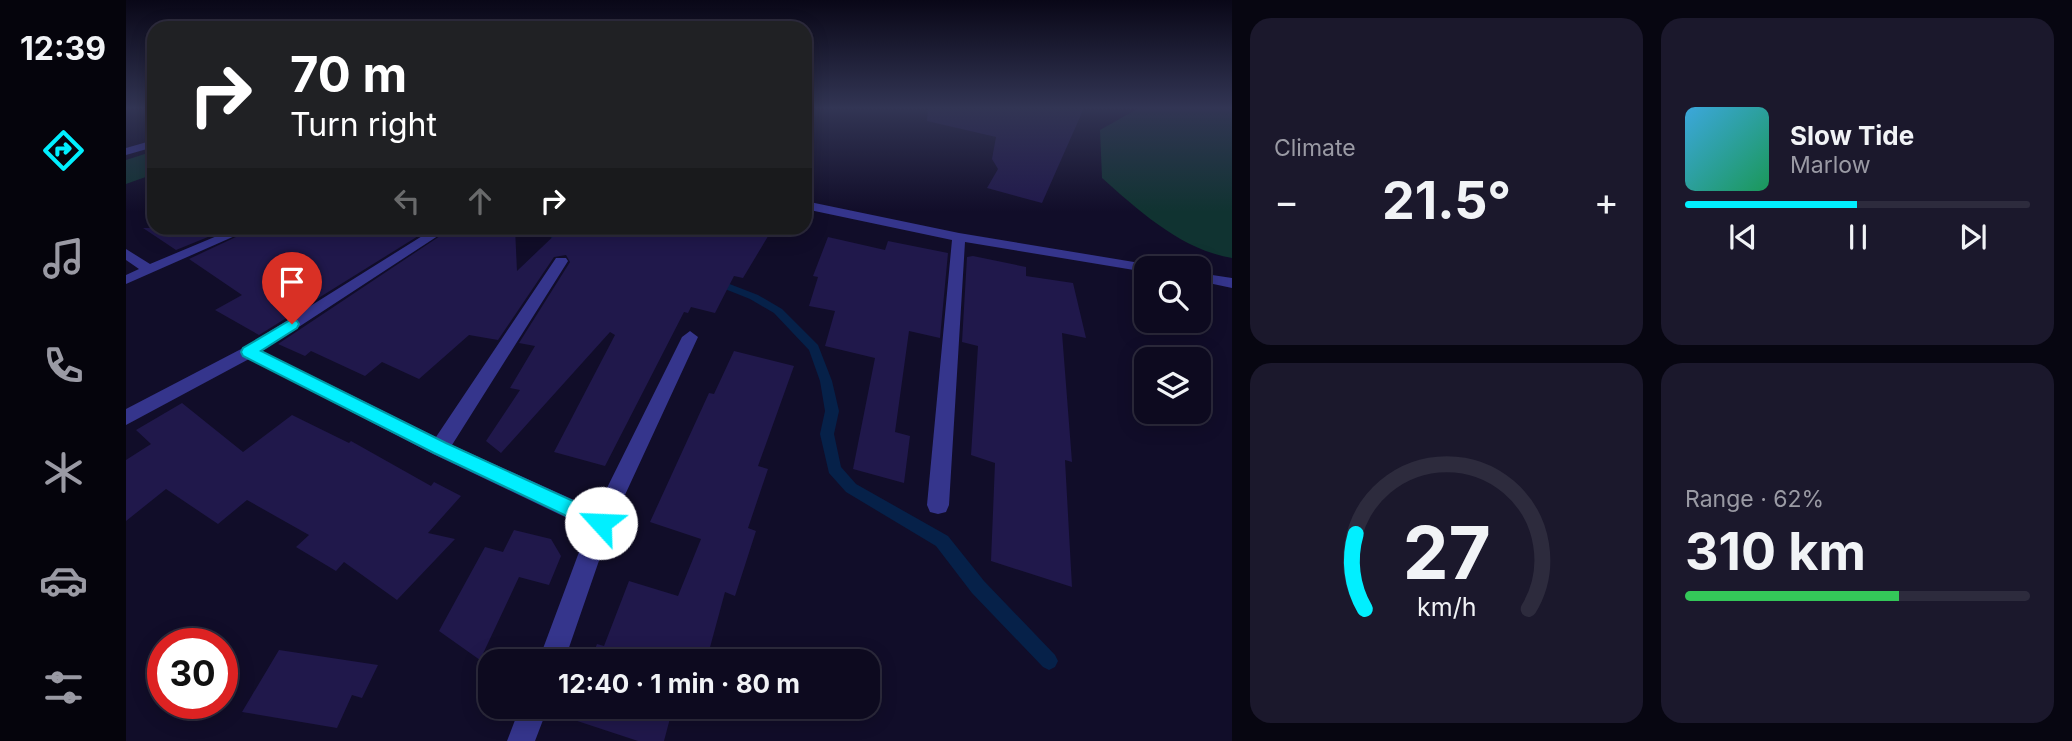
<!DOCTYPE html>
<meta charset="utf-8">
<style>
:root{--surface:#0d0a1f;--page:#1b182c;--text:#f1f3f6;--muted:#9a9aa4;--line:#2d2b3d;--accent:#01efff}
body{margin:0;font-family:Inter,sans-serif;background:var(--page);color:var(--text);height:100vh;display:flex;flex-direction:column;font-size:26px;white-space:nowrap}
*{box-sizing:border-box;margin:0}
p{font-size:23px;color:var(--muted)}
.icon{flex:none;width:38px;height:38px;fill:none;stroke:currentColor;stroke-width:2;stroke-linecap:round;stroke-linejoin:round}
.map{position:relative;flex:1;overflow:hidden}
.side{display:flex;flex-direction:column;gap:18px;padding:18px;background:#070611;width:840px}
.side>*{flex:none}
.guide{position:absolute;left:21px;top:21px;width:665px;height:214px;border-radius:21px;box-shadow:0 4px 18px #0003,0 0 0 2px var(--line);background:#202124;color:#fff;overflow:hidden}
.buttons{position:absolute;left:1008px;top:256px;display:grid;gap:14px}
.buttons a{display:grid;place-items:center;width:77px;height:77px;border-radius:14px;background:var(--surface);box-shadow:0 4px 18px #0003,0 0 0 2px var(--line);font-size:35px}
.speed{position:absolute;left:21px;top:628px;display:flex;gap:14px;font-size:35px;font-weight:700;text-align:center}
.speed>*{display:grid;place-content:center;width:91px;height:91px;border-radius:50%;background:var(--surface);box-shadow:0 4px 18px #0003,0 0 0 2px var(--line);line-height:1}
.speed .limit{border:10px solid #d22;background:#fff;color:#111}
.pin{position:absolute;display:grid;place-items:center;width:60px;height:60px;color:#fff;margin:-72px -30px;border-radius:50% 50% 50% 0;rotate:-45deg;box-shadow:0 0 7px #0007}
.pin .icon{rotate:45deg}
.me{position:absolute;width:77px;margin:-38px;rotate:295deg;stroke-linejoin:round;filter:drop-shadow(0 0 5px #0008)}
.turn{display:flex;align-items:center;gap:24px;height:147px;padding:0 28px;font-size:32px}
.turn .icon{width:91px;height:91px;stroke-width:2.5}
.turn b{display:block;font-size:49px;line-height:60px}
.lanes{display:flex;align-items:center;height:66px;padding:0 28px;background:#0003;justify-content:center;gap:35px;direction:ltr}
.lanes .off{opacity:.35}
.big{font-size:52px;font-weight:700;line-height:1.1}
.side .tile{flex:1;display:flex;flex-direction:column;justify-content:center;gap:10px;min-width:0;padding:0 24px;border-radius:21px;background:var(--page)}
.side .dial{align-items:center;gap:0}
.dial svg{height:182px;overflow:visible;fill:none;stroke:var(--line);stroke-width:7;stroke-linecap:round;text-anchor:middle}
.dial text{fill:var(--text);stroke:none}
.song{display:flex;align-items:center;gap:21px}
.cover{width:84px;height:84px;border-radius:10px;background:linear-gradient(135deg,hsl(200 70% 55%),hsl(150 70% 35%))}
.played{height:7px;border-radius:4px;background:linear-gradient(90deg,var(--accent) 50%,var(--line) 50%)}
.keys{display:flex;justify-content:space-around;direction:ltr}
.heat{display:flex;justify-content:space-between;align-items:center;font-size:38px;direction:ltr}
.charge{height:10px;border-radius:5px;background:linear-gradient(90deg,#34c759 62%,var(--line) 0)}
.side .tiles{flex:1;display:grid;gap:18px;grid-template-columns:repeat(2,1fr)}
.trip{position:absolute;left:352px;top:649px;width:402px;height:70px;border-radius:21px;background:var(--surface);box-shadow:0 4px 18px #0003,0 0 0 2px var(--line);font-weight:700;line-height:70px;text-align:center}
main{display:flex;flex:1;min-height:0}
.menu{display:flex;flex-direction:column;width:126px;justify-content:space-around;align-items:center;background:#05040c;color:var(--muted)}
.menu .icon{width:49px;height:49px}
.menu .selected{color:var(--accent)}
.menu b{font-size:32px;color:var(--text)}
.map>svg:first-child{display:block}
.green{fill:#103331}
.lines{fill:none;stroke-linecap:round;stroke-linejoin:round}
.stream{fill:#062149;fill-rule:evenodd}
.building{fill:#20184b}
.minor{fill:#35358c;fill-rule:evenodd}
.route{fill:#01efff;stroke:#019ba6;stroke-width:2}
</style>
<main>
<nav class="menu">
<b>12:39</b>
<svg class="icon selected" aria-label="directions" viewBox="0 0 24 24"><path d="M12 3l9 9-9 9-9-9zM9 14v-3h6M13 9l2 2-2 2"/></svg>
<svg class="icon" aria-label="music" viewBox="0 0 24 24"><path d="M9 18V5l10-2v13"/><circle cx="6" cy="18" r="3"/><circle cx="16" cy="16" r="3"/></svg>
<svg class="icon" aria-label="phone" viewBox="0 0 24 24"><path d="M5 4h4l2 5-3 2q2 4 5 5l2-3 5 2v4C11 20 4 13 5 4z"/></svg>
<svg class="icon" aria-label="climate" viewBox="0 0 24 24"><path d="M12 3v18M4 7l16 10M4 17L20 7"/></svg>
<svg class="icon" aria-label="car" viewBox="0 0 24 24"><path d="M5 17H2v-5l4-1 3-4h7l3 4 3 1v5h-3M9 17h6M6 11h13"/><circle cx="7" cy="17" r="2"/><circle cx="17" cy="17" r="2"/></svg>
<svg class="icon" aria-label="filters" viewBox="0 0 24 24"><path d="M4 7h16M4 17h16"/><circle cx="9" cy="7" r="2"/><circle cx="15" cy="17" r="2"/></svg>
</nav>
<div class="map">
<svg width="1106" height="741" viewBox="0 0 1106 741">
<rect width="100%" height="100%" fill="#110d29"/>
<path class="green" d="M 1013,108 L 1106,108 L 1106,258 C 1056,250 1013,211 976,178 L 974,130 Z
M 28,151 L 28,174 L 0,184 L 0,160 Z"/>
<g class="lines">
<path class="stream" d="M 418,228 L 426,228 L 431,234 L 447,245 L 442,248 C 431,244 423,237 418,228 Z
M 588,278 L 632,295 L 656,309 L 692,345 L 706,381 L 713,411 L 708,434 L 715,467 L 730,484 L 822,536 L 858,581 L 929,655 L 932,661 L 929,667 L 923,670 L 917,667 L 846,593 L 810,546 L 720,492 L 703,473 L 694,434 L 699,411 L 694,381 L 683,350 L 648,313 L 624,299 L 584,283 L 584,279 Z"/>
</g>
<path class="building" d="M 802,108 L 958,108 L 916,203 L 861,188 L 872,169 L 866,159 L 870,137 L 801,121 Z
M 17,228 L 104,228 L 50,250 Z
M 129,228 L 305,228 L 133,335 L 89,310 L 116,295 L 63,259 Z
M 326,228 L 389,228 L 391,271 L 436,228 L 647,228 L 617,278 L 608,276 L 589,313 L 565,307 L 562,313 L 558,312 L 479,466 L 428,452 L 489,335 L 484,332 L 375,453 L 360,441 L 394,390 L 384,388 L 409,346 L 393,343 L 444,262 L 440,255 L 428,257 L 372,340 L 343,335 L 293,379 L 256,362 L 239,376 L 185,351 L 179,356 L 152,344 Z
M 702,237 L 759,250 L 762,241 L 822,253 L 814,338 L 783,331 L 769,432 L 784,436 L 778,483 L 727,469 L 749,358 L 699,346 L 709,311 L 683,306 L 692,277 L 687,276 Z
M 847,256 L 900,267 L 900,276 L 947,283 L 960,338 L 936,333 L 946,462 L 939,460 L 946,587 L 865,561 L 869,463 L 845,455 L 852,346 L 836,342 L 841,257 Z
M 608,351 L 668,366 L 632,466 L 642,469 L 622,528 L 630,531 L 609,596 L 599,592 L 580,662 L 464,662 L 471,644 L 478,646 L 503,581 L 552,596 L 575,539 L 524,522 L 583,393 L 588,394 Z
M 56,403 L 117,452 L 166,415 L 223,443 L 225,441 L 305,486 L 308,482 L 335,496 L 302,533 L 329,539 L 271,600 L 218,562 L 210,571 L 170,547 L 183,535 L 121,500 L 92,524 L 40,489 L 0,521 L 0,460 L 25,444 L 10,430 Z
M 388,530 L 425,539 L 435,556 L 423,585 L 393,577 L 354,660 L 313,631 L 359,547 L 377,552 Z
M 153,650 L 252,665 L 236,698 L 226,695 L 211,728 L 116,712 Z
M 428,707 L 547,707 L 538,741 L 512,741 L 427,713 Z"/>
<g class="lines">
<path class="minor" d="M 28,140 L 28,147 L 0,155 L 0,148 Z
M 679,201 L 833,233 L 1020,264 L 1027,268 L 1020,268 L 1020,272 L 839,242 L 823,505 L 820,512 L 812,514 L 804,512 L 801,505 L 826,240 L 679,209 Z
M 110,228 L 127,228 L 0,284 L 0,275 L 13,269 L 0,260 L 0,249 L 24,264 Z
M 309,228 L 324,228 L 136,351 L 310,437 L 430,258 L 440,258 L 442,261 L 326,445 L 470,510 L 556,337 L 564,331 L 572,337 L 486,523 L 438,662 L 412,662 L 462,528 L 307,454 L 123,359 L 0,425 L 0,409 L 117,348 Z
M 1073,273 L 1106,278 L 1106,288 L 1073,281 Z
M 394,707 L 422,707 L 409,741 L 381,741 Z"/>
</g>
<linearGradient id="sky" x2="0" y2="1"><stop stop-color="#090717"/><stop offset="0.51" stop-color="#323554"/><stop offset="1" stop-color="#323554" stop-opacity="0"/></linearGradient>
<rect width="1106" height="212" fill="url(#sky)"/>
<path class="route" d="M 166,319 L 171,321 L 173,324 L 171,328 L 135,351 L 320,443 L 482,517 L 485,523 L 482,529 L 475,532 L 468,529 L 308,453 L 117,356 L 115,352 L 117,348 Z"/>
</svg>
<div class="buttons">
<a><svg class="icon" aria-label="search" viewBox="0 0 24 24"><circle cx="10" cy="10" r="6"/><path d="M15 15l6 6"/></svg></a>
<a><svg class="icon" aria-label="layers" viewBox="0 0 24 24"><path d="M12 4l9 5-9 5-9-5zM3 14l9 5 9-5"/></svg></a>
</div>
<div class="speed"><div class="limit">30</div></div>
<div class="pin" style="left:166px;top:324px;background:#d93025"><svg class="icon" aria-label="arrive" viewBox="0 0 24 24"><path d="M6 21V4h12l-3 4 3 4H6"/></svg></div>
<svg class="me" style="left:475px;top:523px" viewBox="-20 -20 40 40"><circle r="19" fill="#fff"/><path d="M0-13L10 11 0 6-10 11z" fill="#01efff"/></svg>
<div class="trip">12:40 · 1 min · 80 m</div>
<div class="guide">
<div class="turn"><svg class="icon" aria-label="right" viewBox="0 0 24 24"><path d="M7 20v-9h11M14 6l5 5-5 5"/></svg><div><b>70 m</b>Turn right</div></div>
<div class="lanes"><svg class="icon off" aria-label="left" viewBox="0 0 24 24"><path d="M17 20v-9H6M10 6l-5 5 5 5"/></svg><svg class="icon off" aria-label="ahead" viewBox="0 0 24 24"><path d="M12 20V5M6 11l6-6 6 6"/></svg><svg class="icon" aria-label="right" viewBox="0 0 24 24"><path d="M7 20v-9h11M14 6l5 5-5 5"/></svg></div>
</div>
</div>
<section class="side">
<div class="tiles">
<div class="tile"><p>Climate</p>
<div class="heat"><a>−</a><b class="big">21.5°</b><a>+</a></div>
</div>
<div class="tile">
<div class="song"><i class="cover"></i><div><b>Slow Tide</b><p>Marlow</p></div></div>
<div class="played"></div>
<div class="keys"><svg class="icon" aria-label="previous" viewBox="0 0 24 24"><path d="M18 5L8 12l10 7zM5 5v14"/></svg><svg class="icon" aria-label="pause" viewBox="0 0 24 24"><path d="M8 5v14M16 5v14"/></svg><svg class="icon" aria-label="next" viewBox="0 0 24 24"><path d="M6 5l10 7-10 7zM19 5v14"/></svg></div>
</div>
<div class="tile dial"><svg viewBox="0 0 100 80">
<path d="M14 69A42 42 0 1 1 86 69"/>
<path d="M14 69A42 42 0 0 1 10 36" stroke="#01efff"/>
<text x="50" y="56" font-size="32" font-weight="700">27</text>
<text x="50" y="72" font-size="11">km/h</text>
</svg></div>
<div class="tile"><p>Range · 62%</p><b class="big">310 km</b><div class="charge"></div></div>
</div>
</section>
</main>
